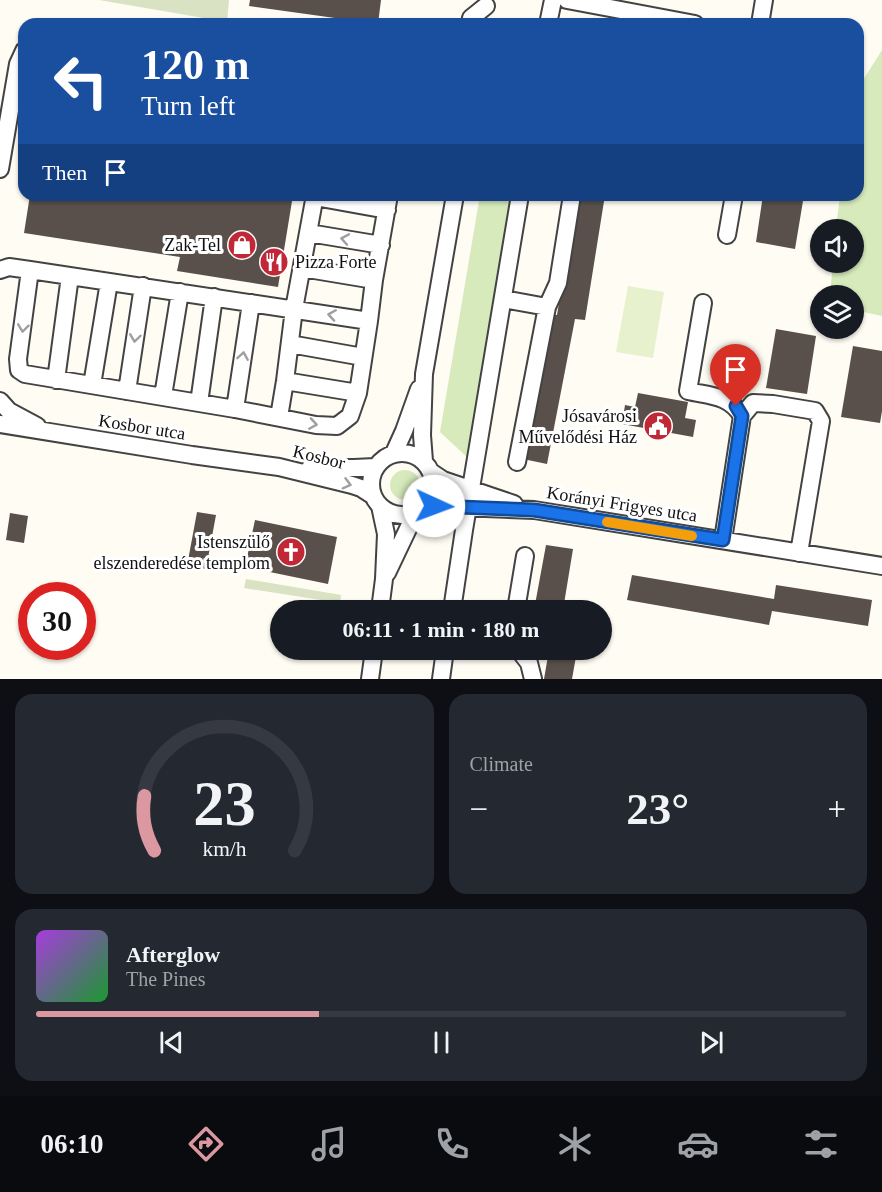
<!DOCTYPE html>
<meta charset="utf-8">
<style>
:root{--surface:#171b24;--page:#242831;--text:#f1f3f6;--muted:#9ea1a6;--line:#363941;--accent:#db98a0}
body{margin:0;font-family:Georgia,serif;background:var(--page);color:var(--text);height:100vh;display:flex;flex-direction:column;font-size:22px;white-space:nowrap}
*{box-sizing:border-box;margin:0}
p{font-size:20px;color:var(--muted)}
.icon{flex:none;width:33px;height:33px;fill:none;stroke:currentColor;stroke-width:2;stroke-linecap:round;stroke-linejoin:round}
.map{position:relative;height:679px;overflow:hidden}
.side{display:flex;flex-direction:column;gap:15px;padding:15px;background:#0d0f14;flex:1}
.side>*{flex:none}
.banner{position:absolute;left:18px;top:18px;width:846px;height:183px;border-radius:18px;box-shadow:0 2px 4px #0004;background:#1a4fa0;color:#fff;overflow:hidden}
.fabs{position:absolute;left:810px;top:219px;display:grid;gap:12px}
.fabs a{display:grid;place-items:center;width:54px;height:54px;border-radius:50%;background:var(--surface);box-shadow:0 2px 4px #0004;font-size:30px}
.speed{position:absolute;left:18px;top:582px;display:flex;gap:12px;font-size:30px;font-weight:700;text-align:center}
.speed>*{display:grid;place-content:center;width:78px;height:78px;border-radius:50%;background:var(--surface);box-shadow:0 2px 4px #0004;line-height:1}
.speed .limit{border:9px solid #d22;background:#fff;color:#111}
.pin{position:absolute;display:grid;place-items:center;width:51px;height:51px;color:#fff;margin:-62px -26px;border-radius:50% 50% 50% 0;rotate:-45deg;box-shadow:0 0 6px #0007}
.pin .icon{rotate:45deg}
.me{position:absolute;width:66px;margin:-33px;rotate:92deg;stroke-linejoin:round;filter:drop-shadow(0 0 4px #0008)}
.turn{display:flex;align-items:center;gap:21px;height:126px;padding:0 24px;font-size:27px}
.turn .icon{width:78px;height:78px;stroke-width:2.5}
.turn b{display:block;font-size:42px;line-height:51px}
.then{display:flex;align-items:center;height:57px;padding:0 24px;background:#0003;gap:12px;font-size:22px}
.big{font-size:45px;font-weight:700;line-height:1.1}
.side .tile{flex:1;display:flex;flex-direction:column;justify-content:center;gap:9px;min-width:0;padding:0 21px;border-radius:18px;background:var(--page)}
.side .dial{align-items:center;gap:0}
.dial svg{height:156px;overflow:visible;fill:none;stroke:var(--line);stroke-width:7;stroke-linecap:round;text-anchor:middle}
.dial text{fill:var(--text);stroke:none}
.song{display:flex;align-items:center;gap:18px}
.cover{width:72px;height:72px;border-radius:9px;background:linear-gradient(135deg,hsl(280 70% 55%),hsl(130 70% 35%))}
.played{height:6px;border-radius:3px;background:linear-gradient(90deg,var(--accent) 35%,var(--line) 35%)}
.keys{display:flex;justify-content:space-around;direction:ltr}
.heat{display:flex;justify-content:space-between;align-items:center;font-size:33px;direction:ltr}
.side .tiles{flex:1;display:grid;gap:15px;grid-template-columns:1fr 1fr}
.tile:last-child{grid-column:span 2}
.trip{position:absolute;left:270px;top:600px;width:342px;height:60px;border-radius:30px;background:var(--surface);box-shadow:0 2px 4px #0004;font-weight:700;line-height:60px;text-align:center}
.menu{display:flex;height:96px;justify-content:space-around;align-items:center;background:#090b0e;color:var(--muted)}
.menu .icon{width:42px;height:42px}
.menu .active{color:var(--accent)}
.menu b{font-size:27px;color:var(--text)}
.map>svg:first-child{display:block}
.green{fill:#d6eabc}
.cemetery{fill:#d9e2c3}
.pitch{fill:#e7f1ce}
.building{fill:#59504c}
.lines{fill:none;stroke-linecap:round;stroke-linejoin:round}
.minor-casing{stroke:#434343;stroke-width:20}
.minor{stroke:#fff;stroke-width:16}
.oneway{stroke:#9f9f9f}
.route-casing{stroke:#114b97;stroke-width:15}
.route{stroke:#1a73e8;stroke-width:10}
.slow{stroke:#f59e0b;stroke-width:10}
.labels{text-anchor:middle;stroke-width:6;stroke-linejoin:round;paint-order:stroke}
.poi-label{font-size:18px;fill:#101010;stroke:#fff;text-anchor:end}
.street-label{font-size:18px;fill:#101010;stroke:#fff}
</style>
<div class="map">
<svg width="882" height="679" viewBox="0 0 882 679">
<rect width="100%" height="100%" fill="#fffcf3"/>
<path class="green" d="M 882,50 L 882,316 L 854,310 L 854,296 L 830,295 L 833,263 L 854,262 L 854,230 L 836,229 L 840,195 L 858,195 L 858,88 Z
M 480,195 L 512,195 L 470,460 L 440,432 Z
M390 485a15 15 0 1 1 30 0a15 15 0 1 1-30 0Z"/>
<path class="cemetery" d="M 99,0 L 229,0 L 227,22 Z
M 246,579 L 341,595 L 340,603 L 244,588 Z"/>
<path class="pitch" d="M 628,286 L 664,292 L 653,358 L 616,352 Z"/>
<path class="building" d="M 250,0 L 381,0 L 378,24 L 249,6 Z
M 30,195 L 293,195 L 278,287 L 177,271 L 180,257 L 24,233 Z
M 577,195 L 605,195 L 585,320 L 575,319 L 547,464 L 523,459 L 551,314 L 557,315 Z
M 763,195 L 804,195 L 795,249 L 756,242 Z
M 776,329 L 816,336 L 807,394 L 766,388 Z
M 853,346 L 882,351 L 882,411 L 880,423 L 841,417 Z
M 638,393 L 688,402 L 685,418 L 696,420 L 693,437 L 622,424 L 625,405 L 635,407 Z
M 197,512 L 216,515 L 206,569 L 187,566 Z
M 10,513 L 28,516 L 24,543 L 6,540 Z
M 255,520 L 337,537 L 328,584 L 245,567 Z
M 546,545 L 573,549 L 563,610 L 534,610 Z
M 632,575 L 774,599 L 776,585 L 872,600 L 868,626 L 772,611 L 769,625 L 627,600 Z
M 549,650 L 577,651 L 572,679 L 544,679 Z"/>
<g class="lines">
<g class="minor-casing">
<path id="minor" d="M 567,0 L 695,24
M 470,24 L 471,18 L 486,6
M 548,24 L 553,0
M 760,24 L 764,0
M 0,169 L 18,64 L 24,51
M 315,197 L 387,210
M 309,233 L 381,245
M 727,235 L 734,195
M 302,268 L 374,280
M 0,270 L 9,267 L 30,270 L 369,321
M 30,270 L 18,359 L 19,370 L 25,374 L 235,409 L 316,425 L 337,426 L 350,416 L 358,393 L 369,321 L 374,280 L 389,195
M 503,299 L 547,307 L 517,462
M 703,303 L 688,391 C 710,396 729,395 742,416
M 547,307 L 558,283 L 572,195
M 290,344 L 363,357
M 56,380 L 70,276
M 285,381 L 358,393
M 92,385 L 109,282
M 127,391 L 143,286
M 163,396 L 180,292
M 0,401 L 9,411 L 37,426
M 199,403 L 214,297
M 235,409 L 251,303
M 279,417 L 285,381 L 294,309 L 315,195
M 0,424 L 192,455 L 279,467 L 352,485 L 361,488 L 372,495
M371 484a31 31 0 1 1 62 0a31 31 0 1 1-62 0Z
M 394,453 L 404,431 L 419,389
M 424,461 L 422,435 L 424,374 L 455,195
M 310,468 L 354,468 L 375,467
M 431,472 L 443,480 L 514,504
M 380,506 L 386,534 L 384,579 L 380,610
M 416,512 L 434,506 L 534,510 L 882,566
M 723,540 L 742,416 L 753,403 L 773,404 L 815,411 L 821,421 L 799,553
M 387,573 L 416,512
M 452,610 L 464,530 L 520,195
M 516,610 L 525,556
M 519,650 L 529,663 L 533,679
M 370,679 L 374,650
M 441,679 L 445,650"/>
</g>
<use href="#minor" class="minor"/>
</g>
<defs><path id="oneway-chevron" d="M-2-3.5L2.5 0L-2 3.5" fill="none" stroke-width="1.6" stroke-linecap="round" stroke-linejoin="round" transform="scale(1.5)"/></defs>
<g class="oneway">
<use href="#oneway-chevron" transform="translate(345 239) rotate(-170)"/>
<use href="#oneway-chevron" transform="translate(332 315) rotate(-171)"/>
<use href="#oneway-chevron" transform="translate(23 328) rotate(97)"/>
<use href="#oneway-chevron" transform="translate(135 338) rotate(98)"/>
<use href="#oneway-chevron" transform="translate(243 356) rotate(-81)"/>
<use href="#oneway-chevron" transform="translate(313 424) rotate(9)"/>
<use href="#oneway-chevron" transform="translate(347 484) rotate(15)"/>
</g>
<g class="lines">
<g class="route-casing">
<path id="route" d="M 434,506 L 534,510 L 723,540 L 742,416 L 736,406"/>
</g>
<use href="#route" class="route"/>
<path class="slow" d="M 607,522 L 692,536"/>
</g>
<defs>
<g id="shop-disc" transform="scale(1.5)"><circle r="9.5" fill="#c02837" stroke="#fff"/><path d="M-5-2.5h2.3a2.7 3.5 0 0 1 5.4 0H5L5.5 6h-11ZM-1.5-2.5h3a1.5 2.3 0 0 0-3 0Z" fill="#fff"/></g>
<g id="restaurant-disc" transform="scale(1.5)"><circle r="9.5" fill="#c02837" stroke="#fff"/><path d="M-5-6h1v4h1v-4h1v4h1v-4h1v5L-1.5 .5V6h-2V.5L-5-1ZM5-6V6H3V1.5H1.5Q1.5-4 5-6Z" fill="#fff"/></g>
<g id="civic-disc" transform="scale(1.5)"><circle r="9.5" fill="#c02837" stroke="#fff"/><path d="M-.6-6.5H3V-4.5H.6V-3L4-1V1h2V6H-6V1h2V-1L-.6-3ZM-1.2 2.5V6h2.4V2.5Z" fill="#fff"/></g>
<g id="church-disc" transform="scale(1.5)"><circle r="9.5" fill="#c02837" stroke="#fff"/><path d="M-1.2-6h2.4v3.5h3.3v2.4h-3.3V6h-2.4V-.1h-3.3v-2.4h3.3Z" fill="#fff"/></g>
</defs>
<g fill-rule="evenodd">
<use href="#shop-disc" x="242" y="245"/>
<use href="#restaurant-disc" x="274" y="262"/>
<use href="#civic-disc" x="658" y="426"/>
<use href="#church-disc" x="291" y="552"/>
</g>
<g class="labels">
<g class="poi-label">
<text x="221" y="251">Zak-Tel</text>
<text x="295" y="268" text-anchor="start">Pizza Forte</text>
<text x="637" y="422">Jósavárosi<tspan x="637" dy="21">Művelődési Ház</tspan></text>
<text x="270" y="548">Istenszülő<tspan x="270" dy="21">elszenderedése templom</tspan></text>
</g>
<g class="street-label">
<text transform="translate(142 427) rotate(9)" y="6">Kosbor utca</text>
<text transform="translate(319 457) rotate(14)" y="6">Kosbor</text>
<text transform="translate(622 504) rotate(9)" y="6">Korányi Frigyes utca</text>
</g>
</g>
</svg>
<div class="fabs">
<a><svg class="icon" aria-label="sound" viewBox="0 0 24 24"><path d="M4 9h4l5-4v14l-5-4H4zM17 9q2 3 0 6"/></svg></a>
<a><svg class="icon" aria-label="layers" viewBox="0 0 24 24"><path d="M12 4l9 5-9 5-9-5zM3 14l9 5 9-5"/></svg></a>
</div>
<div class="speed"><div class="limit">30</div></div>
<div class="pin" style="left:736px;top:406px;background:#d93025"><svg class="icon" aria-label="arrive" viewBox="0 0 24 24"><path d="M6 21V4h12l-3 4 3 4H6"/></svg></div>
<svg class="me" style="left:434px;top:506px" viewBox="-20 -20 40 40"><circle r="19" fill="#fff"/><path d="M0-13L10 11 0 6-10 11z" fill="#1a73e8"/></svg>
<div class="trip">06:11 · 1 min · 180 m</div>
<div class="banner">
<div class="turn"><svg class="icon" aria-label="left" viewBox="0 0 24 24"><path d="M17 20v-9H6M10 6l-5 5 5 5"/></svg><div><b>120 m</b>Turn left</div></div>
<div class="then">Then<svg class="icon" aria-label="arrive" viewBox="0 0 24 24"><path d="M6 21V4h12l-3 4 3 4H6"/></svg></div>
</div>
</div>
<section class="side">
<div class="tiles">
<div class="tile dial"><svg viewBox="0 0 100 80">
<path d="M14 69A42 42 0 1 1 86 69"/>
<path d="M14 69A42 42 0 0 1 9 41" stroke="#db98a0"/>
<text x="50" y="56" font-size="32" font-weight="700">23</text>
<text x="50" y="72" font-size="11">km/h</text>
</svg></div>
<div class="tile"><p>Climate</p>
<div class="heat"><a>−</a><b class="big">23°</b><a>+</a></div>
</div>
<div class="tile">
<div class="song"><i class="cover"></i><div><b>Afterglow</b><p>The Pines</p></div></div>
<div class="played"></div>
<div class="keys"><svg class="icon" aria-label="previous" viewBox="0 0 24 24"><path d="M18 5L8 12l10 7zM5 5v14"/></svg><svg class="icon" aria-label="pause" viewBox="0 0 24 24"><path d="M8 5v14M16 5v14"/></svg><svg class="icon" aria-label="next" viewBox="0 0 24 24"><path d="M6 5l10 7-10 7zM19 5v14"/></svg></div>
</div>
</div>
</section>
<nav class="menu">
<b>06:10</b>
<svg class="icon active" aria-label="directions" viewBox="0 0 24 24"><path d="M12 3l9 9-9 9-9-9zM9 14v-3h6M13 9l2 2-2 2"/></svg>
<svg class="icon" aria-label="music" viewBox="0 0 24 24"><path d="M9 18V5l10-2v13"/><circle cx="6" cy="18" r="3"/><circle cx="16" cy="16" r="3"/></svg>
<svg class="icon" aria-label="phone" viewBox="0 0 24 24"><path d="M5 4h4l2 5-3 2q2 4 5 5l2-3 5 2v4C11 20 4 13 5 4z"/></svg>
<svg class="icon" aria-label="climate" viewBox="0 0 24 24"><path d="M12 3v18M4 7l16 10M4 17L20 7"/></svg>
<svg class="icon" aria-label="car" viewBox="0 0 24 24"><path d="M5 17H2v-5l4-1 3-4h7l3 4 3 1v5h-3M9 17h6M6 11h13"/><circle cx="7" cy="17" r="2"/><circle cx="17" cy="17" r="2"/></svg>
<svg class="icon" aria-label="filters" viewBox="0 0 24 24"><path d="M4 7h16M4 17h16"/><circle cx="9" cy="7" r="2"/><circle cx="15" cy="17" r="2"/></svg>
</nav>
